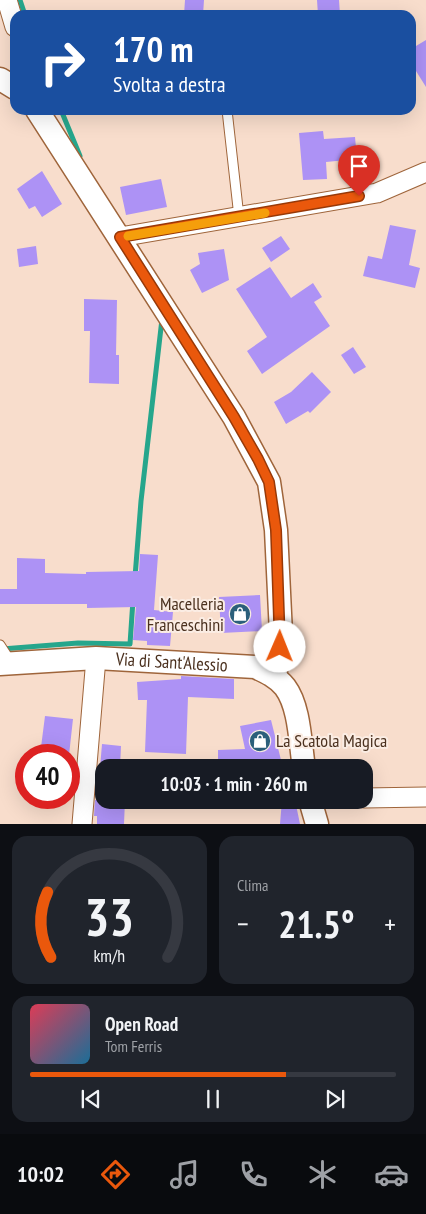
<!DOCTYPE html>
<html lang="it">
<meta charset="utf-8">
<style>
:root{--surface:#171b24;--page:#20242c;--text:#f1f3f6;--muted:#9ea1a6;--line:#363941;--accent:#ea580c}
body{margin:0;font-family:"PT Sans Narrow",sans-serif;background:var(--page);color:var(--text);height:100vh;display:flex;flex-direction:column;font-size:19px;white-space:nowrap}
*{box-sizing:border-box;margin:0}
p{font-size:16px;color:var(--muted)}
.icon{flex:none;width:28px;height:28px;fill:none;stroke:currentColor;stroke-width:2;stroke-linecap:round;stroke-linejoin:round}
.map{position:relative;height:824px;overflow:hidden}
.sheet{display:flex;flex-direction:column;gap:12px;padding:12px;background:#0d0f14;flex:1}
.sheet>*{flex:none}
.top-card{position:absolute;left:10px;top:10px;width:406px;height:105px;border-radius:15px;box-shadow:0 5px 20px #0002;background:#1a4fa0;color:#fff;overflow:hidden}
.speed{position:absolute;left:15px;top:744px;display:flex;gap:10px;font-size:25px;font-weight:700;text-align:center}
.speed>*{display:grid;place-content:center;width:65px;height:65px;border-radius:50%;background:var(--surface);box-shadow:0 5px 20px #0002;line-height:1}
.speed .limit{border:8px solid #d22;background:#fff;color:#111}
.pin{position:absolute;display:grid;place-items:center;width:42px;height:42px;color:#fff;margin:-51px -21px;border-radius:50% 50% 50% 0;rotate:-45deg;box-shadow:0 0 5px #0007}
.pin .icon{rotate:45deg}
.me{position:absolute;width:55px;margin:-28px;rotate:1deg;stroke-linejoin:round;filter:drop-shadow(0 0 4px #0008)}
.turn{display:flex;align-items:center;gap:18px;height:105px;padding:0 20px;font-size:22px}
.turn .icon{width:65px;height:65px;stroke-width:2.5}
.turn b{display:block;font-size:35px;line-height:42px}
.big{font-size:38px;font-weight:700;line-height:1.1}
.sheet .tile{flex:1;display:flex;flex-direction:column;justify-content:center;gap:8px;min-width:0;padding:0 18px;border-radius:15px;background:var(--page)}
.sheet .dial{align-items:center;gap:0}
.dial svg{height:130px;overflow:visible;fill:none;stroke:var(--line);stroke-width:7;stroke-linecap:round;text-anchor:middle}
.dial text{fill:var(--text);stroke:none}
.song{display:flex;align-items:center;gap:15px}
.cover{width:60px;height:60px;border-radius:8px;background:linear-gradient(135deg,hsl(350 70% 55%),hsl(200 70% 35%))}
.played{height:5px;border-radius:2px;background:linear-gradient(90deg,var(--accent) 70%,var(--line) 70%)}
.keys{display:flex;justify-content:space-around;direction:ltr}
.heat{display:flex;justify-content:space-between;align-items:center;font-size:28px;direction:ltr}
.sheet .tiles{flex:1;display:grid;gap:12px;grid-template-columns:1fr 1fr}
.tile:last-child{grid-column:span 2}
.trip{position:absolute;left:95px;top:759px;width:278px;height:50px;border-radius:15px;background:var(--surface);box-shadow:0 5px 20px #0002;font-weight:700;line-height:50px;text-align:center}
.dock{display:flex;height:80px;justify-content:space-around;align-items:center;background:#090b0e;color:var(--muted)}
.dock .icon{width:35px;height:35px}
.dock .selected{color:var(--accent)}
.dock b{font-size:22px;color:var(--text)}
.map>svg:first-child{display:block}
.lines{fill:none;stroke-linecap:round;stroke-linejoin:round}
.stream{stroke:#26a68c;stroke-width:5}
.building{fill:#ad92f5}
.service-casing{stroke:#9f653b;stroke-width:11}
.minor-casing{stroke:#9f653b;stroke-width:21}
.tertiary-casing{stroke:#9f653b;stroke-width:25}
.service{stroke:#fff;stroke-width:9}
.minor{stroke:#fff;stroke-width:19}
.tertiary{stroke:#fff;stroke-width:22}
.route-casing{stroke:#983908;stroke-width:12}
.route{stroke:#ea580c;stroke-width:9}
.slow{stroke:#f59e0b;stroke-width:9}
.labels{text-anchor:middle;stroke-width:4;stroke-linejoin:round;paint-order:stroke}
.poi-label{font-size:18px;fill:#4b311f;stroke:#fbede4;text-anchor:end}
.street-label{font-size:18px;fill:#4b311f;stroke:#fbede4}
</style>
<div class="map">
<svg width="426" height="824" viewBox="0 0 426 824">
<rect width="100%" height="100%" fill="#f8ddcc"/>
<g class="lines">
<path class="stream" d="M 20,0 L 25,15
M 61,110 L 80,156
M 135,577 L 141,501 L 162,319
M 2,649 L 78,643 L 130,644 L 133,600"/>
</g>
<path class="building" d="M 185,0 L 204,0 L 203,15 L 184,15 Z
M 317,0 L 339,0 L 340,15 L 318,15 Z
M 426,40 L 426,87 L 411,63 L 411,49 Z
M 323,131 L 324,139 L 355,137 L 357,159 L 326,162 L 327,179 L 303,180 L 299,133 Z
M 42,171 L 62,204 L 42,217 L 35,206 L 29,209 L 17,189 Z
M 161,179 L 167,207 L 126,215 L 120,187 Z
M 390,225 L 416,230 L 409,265 L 420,268 L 415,288 L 363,276 L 368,256 L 382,259 Z
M 281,236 L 290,249 L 271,262 L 262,248 Z
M 36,246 L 38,264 L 19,267 L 17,249 Z
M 224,249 L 229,280 L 202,293 L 190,270 L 200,264 L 198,253 Z
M 270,267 L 291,298 L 313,283 L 322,297 L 314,302 L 330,326 L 262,374 L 247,351 L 267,337 L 236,289 Z
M 84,299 L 117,300 L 116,355 L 119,355 L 119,384 L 89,383 L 90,331 L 84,331 Z
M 353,347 L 366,367 L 354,374 L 341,355 Z
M 312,372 L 331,392 L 310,413 L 308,411 L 286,424 L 274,402 L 291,392 Z
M 140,554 L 158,555 L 154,610 L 173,612 L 170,646 L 147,645 L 147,641 L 133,640 L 136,607 L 87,608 L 87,604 L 0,604 L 0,589 L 17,589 L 17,558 L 45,559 L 45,573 L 86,574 L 86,572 L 139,571 Z
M 260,595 L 262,631 L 221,633 L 219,597 Z
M 181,676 L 234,679 L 234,699 L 188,697 L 186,754 L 145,752 L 147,700 L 138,700 L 137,682 L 181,679 Z
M 45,716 L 73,719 L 69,755 L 40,755 Z
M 271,720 L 283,768 L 218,768 L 218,750 L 245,749 L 240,726 Z
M 102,744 L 121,746 L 120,768 L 100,768 Z
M 95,800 L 125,800 L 124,824 L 97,824 L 97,816 L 94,816 Z
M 282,800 L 295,800 L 300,824 L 280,824 Z"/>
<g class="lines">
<g class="service-casing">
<path id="service" d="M 227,110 L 239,217
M 0,645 L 11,662"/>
</g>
<g class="minor-casing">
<path id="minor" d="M 7,0 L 15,27
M 120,237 L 377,193 L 426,172
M 364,798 L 426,797
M 82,824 L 96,658"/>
</g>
<g class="tertiary-casing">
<g id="tertiary">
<path d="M 0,79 L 15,88"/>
<path d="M 37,110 L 234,417 L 269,482 L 276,530 L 281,634 L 279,660 L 274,676"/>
<path id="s1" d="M 0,664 L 96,658 L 255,667 C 266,672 277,677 285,687 C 300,707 300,743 304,768"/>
<path d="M 310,800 L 317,824"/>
</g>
</g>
<use href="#service" class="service"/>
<use href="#minor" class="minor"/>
<use href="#tertiary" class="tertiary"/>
</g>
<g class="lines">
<g class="route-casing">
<path id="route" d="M 280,647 L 276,530 L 269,482 L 258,459 L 234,417 L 120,237 L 359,196"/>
</g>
<use href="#route" class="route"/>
<path class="slow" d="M 128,236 L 265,213"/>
</g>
<defs>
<g id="shop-disc" transform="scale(1.125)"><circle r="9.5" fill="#2b5f7b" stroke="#fbede4"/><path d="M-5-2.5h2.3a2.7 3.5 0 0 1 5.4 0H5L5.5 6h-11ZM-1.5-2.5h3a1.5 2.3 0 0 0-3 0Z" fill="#fff"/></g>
</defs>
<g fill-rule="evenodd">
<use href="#shop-disc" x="240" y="614"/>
<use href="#shop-disc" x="260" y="741"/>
</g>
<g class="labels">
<g class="poi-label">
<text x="224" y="610">Macelleria<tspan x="224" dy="21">Franceschini</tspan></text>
<text x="276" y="747" text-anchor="start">La Scatola Magica</text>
</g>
<g class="street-label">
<text dy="6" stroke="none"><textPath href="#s1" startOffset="172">Via di Sant'Alessio</textPath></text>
</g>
</g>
</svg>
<div class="speed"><div class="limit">40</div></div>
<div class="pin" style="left:359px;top:196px;background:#d93025"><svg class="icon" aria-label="arrive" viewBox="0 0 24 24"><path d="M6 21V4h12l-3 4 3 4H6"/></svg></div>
<svg class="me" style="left:280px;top:647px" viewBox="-20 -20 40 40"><circle r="19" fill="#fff"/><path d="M0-13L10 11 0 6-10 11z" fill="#ea580c"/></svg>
<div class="trip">10:03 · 1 min · 260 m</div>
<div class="top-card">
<div class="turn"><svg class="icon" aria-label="right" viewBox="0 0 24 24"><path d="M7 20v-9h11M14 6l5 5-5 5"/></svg><div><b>170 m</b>Svolta a destra</div></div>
</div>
</div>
<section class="sheet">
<div class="tiles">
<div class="tile dial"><svg viewBox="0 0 100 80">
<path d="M14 69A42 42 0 1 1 86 69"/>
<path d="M14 69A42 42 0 0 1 12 29" stroke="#ea580c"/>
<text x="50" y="56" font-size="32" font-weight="700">33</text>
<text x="50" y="72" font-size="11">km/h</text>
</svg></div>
<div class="tile"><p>Clima</p>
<div class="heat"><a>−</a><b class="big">21.5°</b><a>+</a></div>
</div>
<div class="tile">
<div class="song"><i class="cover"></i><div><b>Open Road</b><p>Tom Ferris</p></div></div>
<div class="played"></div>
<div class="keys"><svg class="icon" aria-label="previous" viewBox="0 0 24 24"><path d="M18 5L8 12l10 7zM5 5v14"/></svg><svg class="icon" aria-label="pause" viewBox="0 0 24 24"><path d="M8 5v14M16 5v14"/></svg><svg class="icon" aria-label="next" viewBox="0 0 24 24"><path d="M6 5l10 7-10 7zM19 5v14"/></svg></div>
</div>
</div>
</section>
<nav class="dock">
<b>10:02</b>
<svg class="icon selected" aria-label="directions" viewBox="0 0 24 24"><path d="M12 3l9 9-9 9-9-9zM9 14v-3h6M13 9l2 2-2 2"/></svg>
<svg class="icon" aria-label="music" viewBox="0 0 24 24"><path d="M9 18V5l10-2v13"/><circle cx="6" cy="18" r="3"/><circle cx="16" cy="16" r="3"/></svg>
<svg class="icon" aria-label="phone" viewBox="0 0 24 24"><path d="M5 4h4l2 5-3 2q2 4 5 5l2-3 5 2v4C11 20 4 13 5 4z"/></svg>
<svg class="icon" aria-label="climate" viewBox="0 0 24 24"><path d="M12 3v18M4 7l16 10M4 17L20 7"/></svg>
<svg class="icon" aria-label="car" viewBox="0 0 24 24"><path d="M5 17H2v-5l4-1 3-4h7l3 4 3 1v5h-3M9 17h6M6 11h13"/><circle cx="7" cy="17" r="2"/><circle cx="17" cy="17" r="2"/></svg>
</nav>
